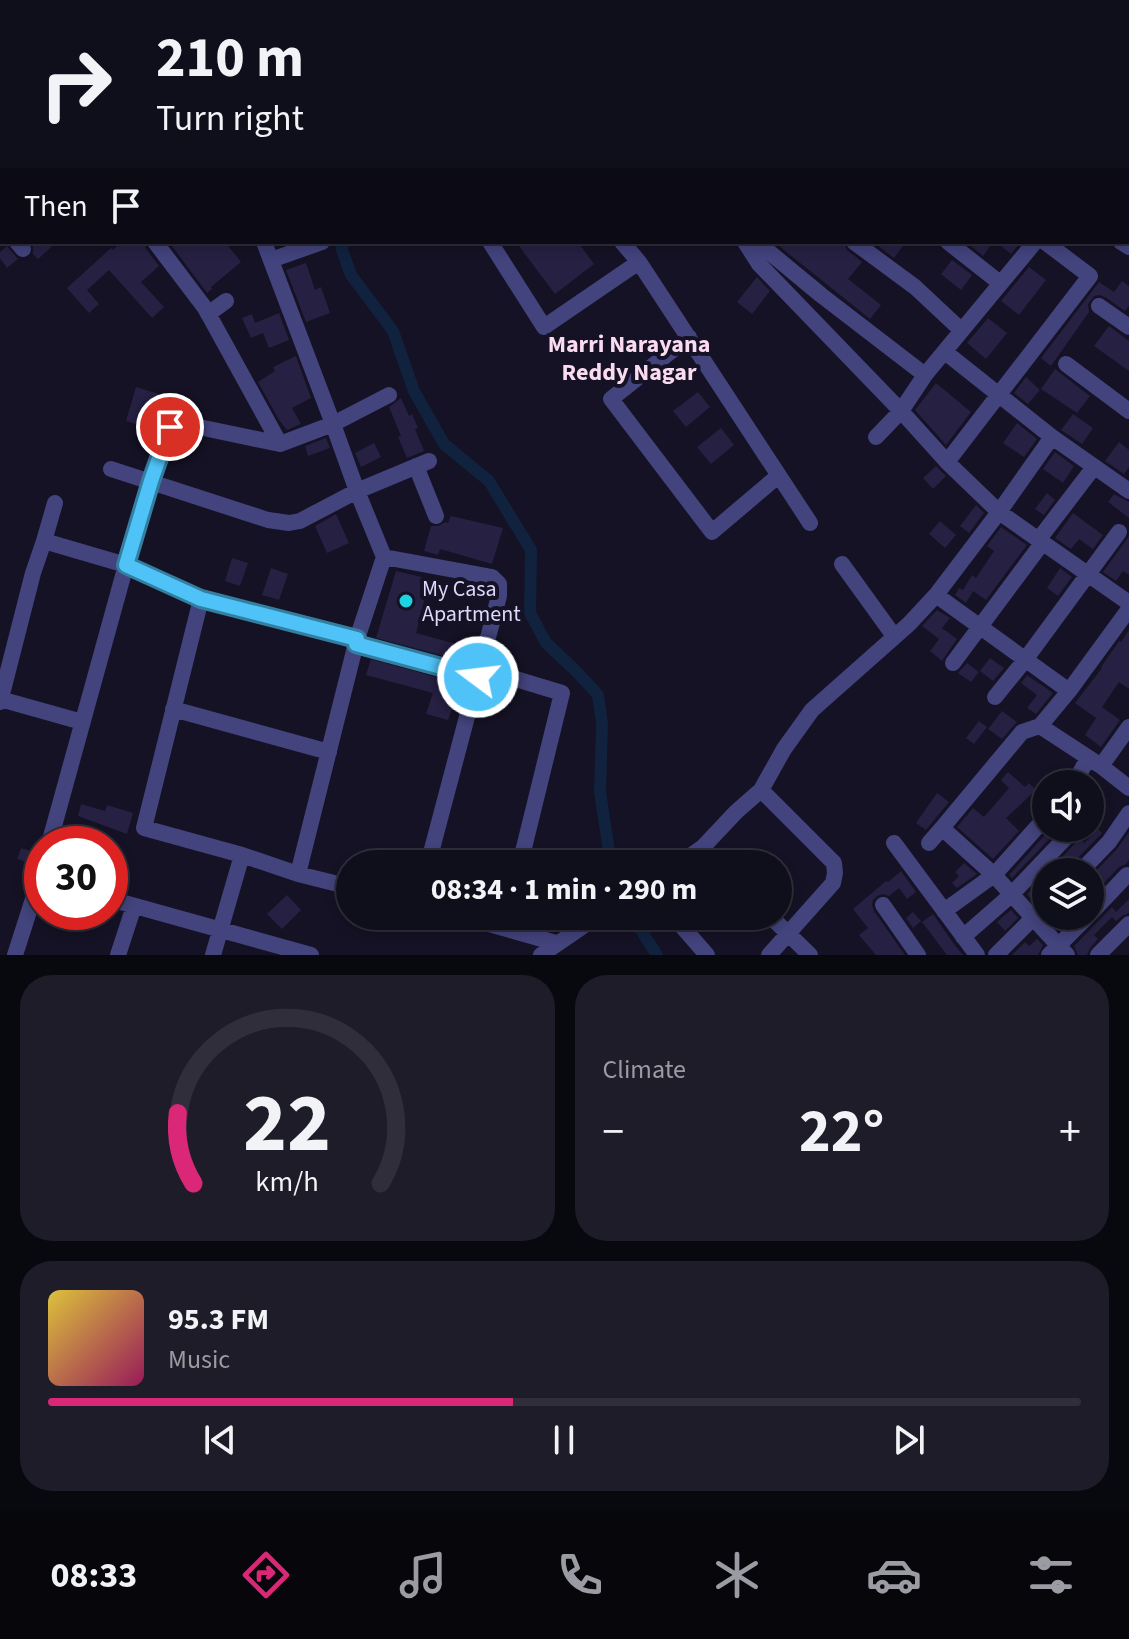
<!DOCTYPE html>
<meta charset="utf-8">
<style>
:root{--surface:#0f0e1b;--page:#1d1c28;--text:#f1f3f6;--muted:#9b9ca3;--line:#2f2e3a;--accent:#db2777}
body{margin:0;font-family:"Source Sans 3",sans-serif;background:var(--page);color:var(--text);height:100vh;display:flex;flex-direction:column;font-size:30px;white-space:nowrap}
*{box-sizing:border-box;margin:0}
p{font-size:26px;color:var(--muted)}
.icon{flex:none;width:44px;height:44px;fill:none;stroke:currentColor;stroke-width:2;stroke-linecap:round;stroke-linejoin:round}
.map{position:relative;height:955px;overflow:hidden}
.drawer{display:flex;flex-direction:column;gap:20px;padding:20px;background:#08080f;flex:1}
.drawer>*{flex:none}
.guide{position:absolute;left:0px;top:0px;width:1130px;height:244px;box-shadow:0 4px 12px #0003,0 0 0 2px var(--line);background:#0f0e1b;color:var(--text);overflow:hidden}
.tools{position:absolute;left:1032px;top:770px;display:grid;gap:16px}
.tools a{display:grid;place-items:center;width:72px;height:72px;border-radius:50%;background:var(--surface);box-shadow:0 4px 12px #0003,0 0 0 2px var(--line);font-size:40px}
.speed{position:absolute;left:24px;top:826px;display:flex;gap:16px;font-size:40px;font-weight:700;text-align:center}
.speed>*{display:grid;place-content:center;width:104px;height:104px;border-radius:50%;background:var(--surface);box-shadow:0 4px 12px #0003,0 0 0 2px var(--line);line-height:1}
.speed .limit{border:12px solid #d22;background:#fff;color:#111}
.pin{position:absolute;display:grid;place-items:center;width:68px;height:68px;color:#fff;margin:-34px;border:4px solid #fff;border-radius:50%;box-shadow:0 2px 8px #0007}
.me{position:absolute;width:88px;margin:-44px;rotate:285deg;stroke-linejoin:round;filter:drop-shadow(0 0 6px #0008)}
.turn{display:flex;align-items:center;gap:28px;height:168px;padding:0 24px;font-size:36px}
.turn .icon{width:104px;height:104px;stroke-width:2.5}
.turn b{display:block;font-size:56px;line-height:68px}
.then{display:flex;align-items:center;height:76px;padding:0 24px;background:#0003;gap:16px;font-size:30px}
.big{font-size:60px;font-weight:700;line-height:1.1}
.drawer .tile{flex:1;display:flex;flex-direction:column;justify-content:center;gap:12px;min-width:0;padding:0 28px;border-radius:32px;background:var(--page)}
.drawer .dial{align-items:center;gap:0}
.dial svg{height:208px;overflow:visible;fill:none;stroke:var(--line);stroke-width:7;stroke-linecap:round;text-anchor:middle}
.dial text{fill:var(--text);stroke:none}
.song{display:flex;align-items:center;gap:24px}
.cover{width:96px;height:96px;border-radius:12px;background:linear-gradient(135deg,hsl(50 70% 55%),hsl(330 70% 35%))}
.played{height:8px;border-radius:4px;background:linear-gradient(90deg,var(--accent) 45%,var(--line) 45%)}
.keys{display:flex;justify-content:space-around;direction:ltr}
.heat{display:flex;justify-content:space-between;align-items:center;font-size:44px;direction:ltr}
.drawer .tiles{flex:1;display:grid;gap:20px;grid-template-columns:1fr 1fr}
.tile:last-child{grid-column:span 2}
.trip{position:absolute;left:336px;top:850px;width:456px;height:80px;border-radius:40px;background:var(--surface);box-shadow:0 4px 12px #0003,0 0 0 2px var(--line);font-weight:700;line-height:80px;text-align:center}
.dock{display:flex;height:128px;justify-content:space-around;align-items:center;background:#06060b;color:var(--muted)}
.dock .icon{width:56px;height:56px}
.dock .active{color:var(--accent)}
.dock b{font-size:36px;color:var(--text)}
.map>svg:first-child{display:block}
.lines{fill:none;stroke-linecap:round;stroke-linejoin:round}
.canal{stroke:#11223e;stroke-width:12}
.building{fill:#262042}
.minor{stroke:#43437d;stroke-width:16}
.major{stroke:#ba6eec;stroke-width:20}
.route-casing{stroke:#337fa1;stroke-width:20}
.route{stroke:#4fc3f7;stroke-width:14}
.poi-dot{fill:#1dd3e2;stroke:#141224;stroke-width:3}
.labels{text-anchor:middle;stroke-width:8;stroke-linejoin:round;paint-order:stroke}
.poi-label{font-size:22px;fill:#dcd9fa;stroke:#141224;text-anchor:start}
.neighbourhood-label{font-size:24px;font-weight:bold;fill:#fadbf0;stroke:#141224}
</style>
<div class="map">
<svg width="1129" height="955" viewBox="0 0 1129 955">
<rect width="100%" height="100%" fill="#141224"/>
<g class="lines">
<path class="canal" d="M 423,2 L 423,0
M 343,242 L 342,250 L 351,275 L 393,331 L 414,391 L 444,444 L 489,481 L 531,550 L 530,613 L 546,643 L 575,670 L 598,695 L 602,724 L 600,792 L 611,864
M 632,916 L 657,955"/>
</g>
<path class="building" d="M 37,242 L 57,242 L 38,259 L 33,254 L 33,246 Z
M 121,242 L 144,242 L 146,249 L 159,266 L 141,282 L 164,307 L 152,318 L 109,270 L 87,290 L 99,304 L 89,313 L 67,288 L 111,248 L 113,250 Z
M 169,242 L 225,242 L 241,262 L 211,287 L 212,289 L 207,293 Z
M 516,242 L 578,242 L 594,264 L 555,294 Z
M 774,242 L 843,242 L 847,250 L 862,262 L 848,279 L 881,305 L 870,319 Z
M 873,242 L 906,242 L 894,258 Z
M 966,242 L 993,242 L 983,256 Z
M 996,242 L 1021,242 L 1011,254 Z
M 7,246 L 18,259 L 7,268 L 0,258 L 0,252 Z
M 952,260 L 972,275 L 961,290 L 941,274 Z
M 306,263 L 315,290 L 321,287 L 330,313 L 306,322 L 286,270 Z
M 1029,267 L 1046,280 L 1019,315 L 1001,301 Z
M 757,277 L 770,291 L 752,314 L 737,302 Z
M 1122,281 L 1129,286 L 1129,306 L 1125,311 L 1105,297 L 1099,295 L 1094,296 L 1088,304 L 1089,312 L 1051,366 L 1041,358 L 1099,282 L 1114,292 Z
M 279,313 L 289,340 L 269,348 L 263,333 L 251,338 L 242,318 L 252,314 L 255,323 Z
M 988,318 L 1007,333 L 986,359 L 967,343 Z
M 1109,326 L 1129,341 L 1129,371 L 1094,346 Z
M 296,356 L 311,398 L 292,408 L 301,424 L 287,430 L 279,420 L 258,382 L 275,371 L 273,367 Z
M 1055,369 L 1090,396 L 1077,413 L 1041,389 Z
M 1026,377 L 1040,390 L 1028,404 L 1014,393 Z
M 936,383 L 971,412 L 946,445 L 915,410 Z
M 136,387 L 159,394 L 149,428 L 126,421 Z
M 698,392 L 710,407 L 686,427 L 673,411 Z
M 401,398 L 409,416 L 412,414 L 418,428 L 415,429 L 424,451 L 407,458 L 398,437 L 401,436 L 389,407 Z
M 1073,414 L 1093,428 L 1082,444 L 1061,430 Z
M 1017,423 L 1037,439 L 1024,457 L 1003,443 Z
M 721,428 L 734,445 L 711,464 L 697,447 Z
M 326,438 L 330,448 L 308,456 L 305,446 Z
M 1119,442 L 1129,450 L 1129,467 L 1124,474 L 1105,461 Z
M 374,443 L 381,457 L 361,467 L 355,453 Z
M 1055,452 L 1074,466 L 1063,483 L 1043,469 Z
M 936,466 L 946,476 L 933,489 L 923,478 Z
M 1047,493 L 1055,500 L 1044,515 L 1035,509 Z
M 1114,494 L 1129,502 L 1129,518 L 1108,502 Z
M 976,505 L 984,513 L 969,533 L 960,526 Z
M 1073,513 L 1103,535 L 1093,549 L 1079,539 L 1071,549 L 1055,538 Z
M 336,514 L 349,543 L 327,553 L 315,526 Z
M 451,516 L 503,528 L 492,564 L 440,549 L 438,555 L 424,551 L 431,526 L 439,526 L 445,522 L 448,523 Z
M 940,521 L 956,535 L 945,548 L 929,534 Z
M 1001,527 L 1027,545 L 986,600 L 973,591 L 966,603 L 955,595 L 959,588 L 963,590 L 972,575 L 976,578 L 994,551 L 987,546 Z
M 1129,536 L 1129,575 L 1123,571 L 1116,581 L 1103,572 Z
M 232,558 L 248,563 L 240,586 L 225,581 Z
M 271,568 L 288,574 L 279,600 L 262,595 Z
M 1060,568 L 1072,577 L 1058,596 L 1047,588 Z
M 396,571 L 430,579 L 416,633 L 471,648 L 467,662 L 376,638 Z
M 937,610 L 950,618 L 942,628 L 957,639 L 942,661 L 930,651 L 939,639 L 922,626 Z
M 1129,630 L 1129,689 L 1119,682 L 1102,707 L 1120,720 L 1101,747 L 1085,735 L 1096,718 L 1075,703 L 1102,668 L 1101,667 L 1119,641 L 1121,642 Z
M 990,658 L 1004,668 L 993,681 L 980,671 Z
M 371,659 L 461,684 L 448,720 L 426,714 L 433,693 L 366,675 Z
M 967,663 L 979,672 L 971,682 L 958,673 Z
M 1027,675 L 1053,693 L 1036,714 L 1027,708 L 1037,695 L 1021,683 Z
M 1002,711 L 1017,722 L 1002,739 L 988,729 Z
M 979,721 L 987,727 L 974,744 L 966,738 Z
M 1008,772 L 1025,787 L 1029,783 L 1036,790 L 1006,818 L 1019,831 L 993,859 L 957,827 L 973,808 L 984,817 L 1009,788 L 1001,780 Z
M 937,793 L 949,802 L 926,830 L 916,823 Z
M 81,804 L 105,811 L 107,805 L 133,813 L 127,834 L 78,816 Z
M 1051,828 L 1060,828 L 1012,878 L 1009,875 Z
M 1098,829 L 1102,833 L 1072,864 L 1069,872 L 1048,872 L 1080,838 L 1084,843 Z
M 1129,832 L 1129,860 L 1126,864 L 1119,867 L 1090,898 L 1090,877 L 1117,849 Z
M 21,848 L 34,852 L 30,863 L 17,859 Z
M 964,863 L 977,874 L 957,888 L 952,883 L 959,876 L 955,872 Z
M 901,871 L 916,892 L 907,899 L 899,888 L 889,896 L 883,894 L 877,896 L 873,900 L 872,905 L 874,911 L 905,955 L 876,955 L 859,935 L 868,928 L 853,909 L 886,881 L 888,882 Z
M 1046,874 L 1046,894 L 1039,897 L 1033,902 L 1027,894 Z
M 287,895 L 301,910 L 282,929 L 267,914 Z
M 1129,899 L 1129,913 L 1122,916 L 1116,921 L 1112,917 L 1094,935 L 1098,939 L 1090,948 L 1087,955 L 1078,955 L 1074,946 L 1112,907 L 1116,912 Z
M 1011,910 L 1018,918 L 1005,931 L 997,922 Z
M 913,912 L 921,921 L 913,928 L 906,918 Z
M 933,914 L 954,944 L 963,955 L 947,955 L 922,922 Z
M 1051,916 L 1062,916 L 1067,921 L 1059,930 L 1048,918 Z
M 1037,939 L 1043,945 L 1038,955 L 1012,955 L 1025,942 L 1029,946 Z"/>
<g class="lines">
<path class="minor" d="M 21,0 L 23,2
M 173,0 L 173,2
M 264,0 L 265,2
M 344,0 L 345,2
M 605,0 L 607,2
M 733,0 L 735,2
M 832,0 L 834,2
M 958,0 L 960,2
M 1087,0 L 1089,2
M 460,2 L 460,0
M 894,2 L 896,0
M 1000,2 L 1002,0
M 1128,37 L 1129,38
M 0,57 L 2,60
M 0,132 L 2,135
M 1128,143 L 1129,144
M 0,209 L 2,208
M 0,221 L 2,223
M 17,242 L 23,249
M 155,242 L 205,308 L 280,444
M 264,242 L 333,424 L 357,491 L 384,557 L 357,639
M 490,242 L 544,327 L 639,262 L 810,523
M 622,242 L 639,262
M 745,242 L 759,264 L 901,411 L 947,462 L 999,512 L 1129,603
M 757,242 L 821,295 L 925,375
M 854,242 L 915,287 L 961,330
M 948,242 L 1000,283
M 1121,242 L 1129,247
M 271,260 L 322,242
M 1099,306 L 1129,327
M 208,314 L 226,301
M 689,337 L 611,399 L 712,532 L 778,476
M 945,352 L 1052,437 L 1129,491
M 1066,364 L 1129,411
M 876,437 L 901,411 L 925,375 L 1035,242
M 947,462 L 1090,276 L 1045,242
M 416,466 L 436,516
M 111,469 L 268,520 L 289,523 L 300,521 L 357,491 L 429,461
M 1039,539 L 1094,467
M 44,541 L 55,503
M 384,557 L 492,577 L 499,584 L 499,596 L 428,864
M 842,564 L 894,636
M 936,595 L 1069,691
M 201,599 L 144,828 L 242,855 L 298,874 L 350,887
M 356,644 L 478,677
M 953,663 L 1043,542
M 480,668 L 562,693 L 520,864
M 995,697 L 1025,660 L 1119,532
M 0,699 L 82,722
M 0,702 L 33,573 L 44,541 L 126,565 L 201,599 L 357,639 L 298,874
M 173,709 L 329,752
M 1040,726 L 1101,766 L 1129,788
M 1101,766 L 1129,727
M 1074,784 L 1088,758
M 761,790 L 834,863 L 835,873 L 833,883 L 769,955
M 894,843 L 977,955
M 929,843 L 942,828
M 49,844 L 126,565 L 170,427 L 180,423 L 280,444 L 333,424 L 389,395
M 703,847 L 719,864
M 679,864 L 703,847 L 736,812 L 761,790 L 784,749 L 812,710 L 909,624 L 936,595 L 999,512 L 1052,437
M 1080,872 L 1109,842 L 1129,813
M 110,899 L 311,955
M 883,905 L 918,955
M 944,911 L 994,875 L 1046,817
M 1090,914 L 1127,875
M 461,916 L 556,943
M 673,916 L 707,955
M 770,916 L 810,955
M 963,937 L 1011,895 L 1073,830
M 15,955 L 42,871
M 118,955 L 134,906
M 213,955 L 242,855
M 541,955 L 598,916
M 996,955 L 1046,905
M 1049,955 L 1088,916
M 1067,955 L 994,875 L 942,828 L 1022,732 L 1040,726 L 1069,691 L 1129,609
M 1098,955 L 1129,924"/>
<path class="major" d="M 56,2 L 59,0
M 78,2 L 82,0
M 0,40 L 2,38"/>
</g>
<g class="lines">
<g class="route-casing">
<path id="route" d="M 170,427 L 151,481 L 126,565 L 201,599 L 357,639 L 356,644 L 478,677"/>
</g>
<use href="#route" class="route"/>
</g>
<circle class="poi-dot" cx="406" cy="601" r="8"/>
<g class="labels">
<g class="poi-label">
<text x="422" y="596">My Casa<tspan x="422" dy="25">Apartment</tspan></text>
</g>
<g class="neighbourhood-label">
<text x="629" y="352">Marri Narayana<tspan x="629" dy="28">Reddy Nagar</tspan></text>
</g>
</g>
</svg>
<div class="tools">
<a><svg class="icon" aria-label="sound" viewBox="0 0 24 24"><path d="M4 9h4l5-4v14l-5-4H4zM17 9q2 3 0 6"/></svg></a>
<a><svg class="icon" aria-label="layers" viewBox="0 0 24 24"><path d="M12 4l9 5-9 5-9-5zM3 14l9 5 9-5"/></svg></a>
</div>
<div class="speed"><div class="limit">30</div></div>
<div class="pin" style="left:170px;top:427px;background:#d93025"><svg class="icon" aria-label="arrive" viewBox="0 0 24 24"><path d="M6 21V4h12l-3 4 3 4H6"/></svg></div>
<svg class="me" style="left:478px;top:677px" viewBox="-20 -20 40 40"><circle r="17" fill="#4fc3f7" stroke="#fff" stroke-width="3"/><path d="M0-11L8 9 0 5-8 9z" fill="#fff"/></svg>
<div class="trip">08:34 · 1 min · 290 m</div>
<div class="guide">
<div class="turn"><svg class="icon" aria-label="right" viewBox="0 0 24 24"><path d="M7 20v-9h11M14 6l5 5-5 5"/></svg><div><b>210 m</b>Turn right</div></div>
<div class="then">Then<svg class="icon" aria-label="arrive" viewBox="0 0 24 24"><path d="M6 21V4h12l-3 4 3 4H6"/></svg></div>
</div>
</div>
<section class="drawer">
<div class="tiles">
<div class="tile dial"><svg viewBox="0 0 100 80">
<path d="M14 69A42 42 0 1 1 86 69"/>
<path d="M14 69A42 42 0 0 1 8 42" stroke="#db2777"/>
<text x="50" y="56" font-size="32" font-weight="700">22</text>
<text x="50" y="72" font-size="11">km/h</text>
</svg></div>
<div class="tile"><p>Climate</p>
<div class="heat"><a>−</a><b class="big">22°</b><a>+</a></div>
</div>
<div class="tile">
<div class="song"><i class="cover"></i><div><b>95.3 FM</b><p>Music</p></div></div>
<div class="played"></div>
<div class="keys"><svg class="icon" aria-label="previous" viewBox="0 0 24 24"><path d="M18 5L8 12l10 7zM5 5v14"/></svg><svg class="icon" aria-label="pause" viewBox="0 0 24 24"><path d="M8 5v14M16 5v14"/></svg><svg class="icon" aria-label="next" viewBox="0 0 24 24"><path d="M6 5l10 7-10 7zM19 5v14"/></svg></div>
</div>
</div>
</section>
<nav class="dock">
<b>08:33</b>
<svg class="icon active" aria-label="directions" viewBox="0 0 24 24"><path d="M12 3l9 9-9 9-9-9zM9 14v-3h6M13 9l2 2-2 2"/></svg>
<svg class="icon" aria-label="music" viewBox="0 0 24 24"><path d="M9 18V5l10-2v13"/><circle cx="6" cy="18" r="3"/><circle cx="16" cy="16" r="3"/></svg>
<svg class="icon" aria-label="phone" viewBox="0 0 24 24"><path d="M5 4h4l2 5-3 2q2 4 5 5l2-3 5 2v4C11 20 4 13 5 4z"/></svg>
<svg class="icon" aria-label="climate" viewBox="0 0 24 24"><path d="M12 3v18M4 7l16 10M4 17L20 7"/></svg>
<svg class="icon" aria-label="car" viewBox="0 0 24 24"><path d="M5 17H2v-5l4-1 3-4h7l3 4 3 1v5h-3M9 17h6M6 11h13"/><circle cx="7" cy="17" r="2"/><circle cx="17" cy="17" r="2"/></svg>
<svg class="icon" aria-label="filters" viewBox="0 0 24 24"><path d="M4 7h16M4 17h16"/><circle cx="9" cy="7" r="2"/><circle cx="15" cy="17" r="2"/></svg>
</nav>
